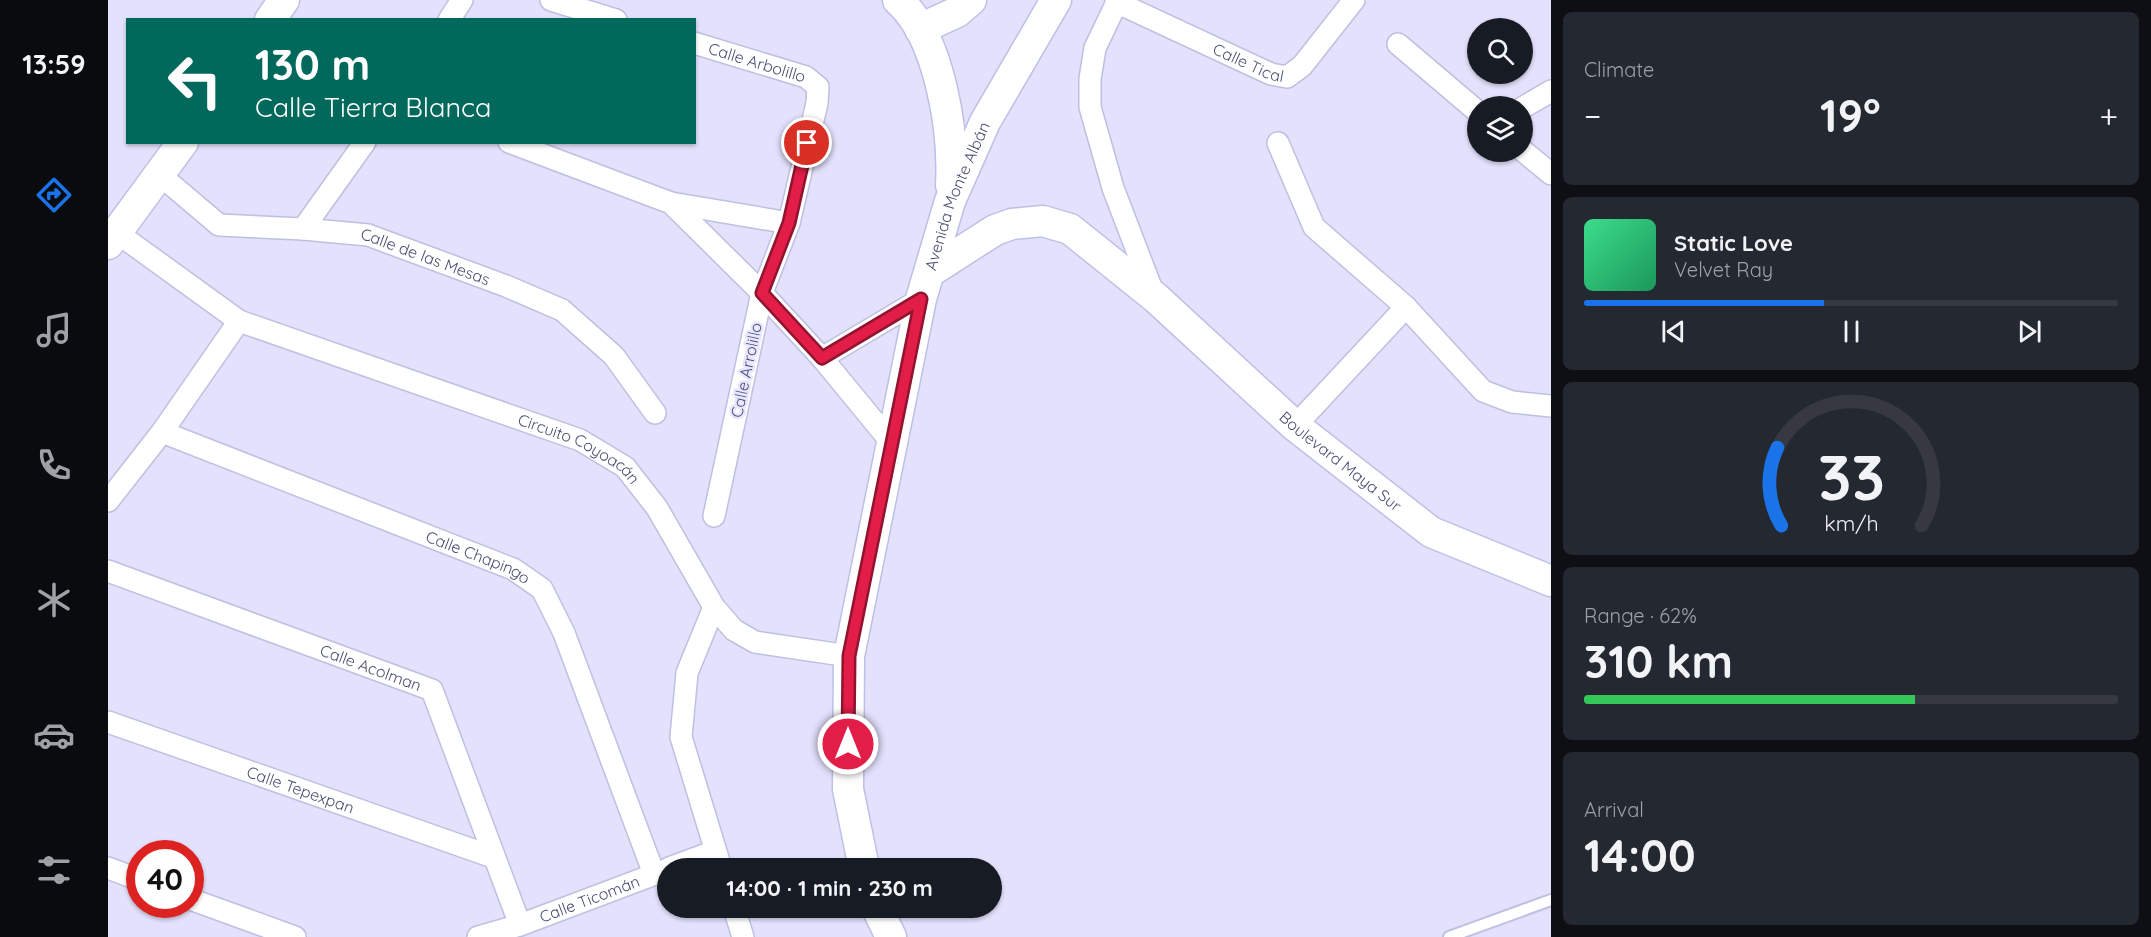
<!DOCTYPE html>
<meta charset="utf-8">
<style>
:root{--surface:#171b24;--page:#242831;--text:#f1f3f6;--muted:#9ea1a6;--line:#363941;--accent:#1a73e8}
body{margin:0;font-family:Quicksand,sans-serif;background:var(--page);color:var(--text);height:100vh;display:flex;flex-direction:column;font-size:22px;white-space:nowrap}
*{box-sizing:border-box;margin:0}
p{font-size:20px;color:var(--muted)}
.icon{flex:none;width:33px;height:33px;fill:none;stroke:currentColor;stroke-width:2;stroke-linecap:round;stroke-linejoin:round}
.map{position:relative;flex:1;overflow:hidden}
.details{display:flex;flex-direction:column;gap:12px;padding:12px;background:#0d0f14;width:600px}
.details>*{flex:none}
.guide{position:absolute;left:18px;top:18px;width:570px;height:126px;border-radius:0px;box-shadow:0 2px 4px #0004;background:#00695c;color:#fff;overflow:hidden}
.controls{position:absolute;left:1359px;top:18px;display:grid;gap:12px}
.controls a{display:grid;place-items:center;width:66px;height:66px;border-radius:50%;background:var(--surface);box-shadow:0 2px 4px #0004;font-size:30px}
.speed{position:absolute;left:18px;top:840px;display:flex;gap:12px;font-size:30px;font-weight:700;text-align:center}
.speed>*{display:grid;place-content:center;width:78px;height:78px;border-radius:50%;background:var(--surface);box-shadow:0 2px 4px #0004;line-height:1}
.speed .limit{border:9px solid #d22;background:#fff;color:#111}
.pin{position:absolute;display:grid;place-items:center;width:51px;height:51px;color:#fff;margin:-26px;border:3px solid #fff;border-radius:50%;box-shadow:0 2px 6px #0007}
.me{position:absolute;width:66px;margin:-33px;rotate:0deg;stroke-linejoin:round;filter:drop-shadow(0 0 4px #0008)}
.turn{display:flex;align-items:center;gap:21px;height:126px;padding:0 30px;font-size:27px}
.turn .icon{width:78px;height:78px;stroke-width:2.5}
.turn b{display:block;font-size:42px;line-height:51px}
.big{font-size:45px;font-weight:700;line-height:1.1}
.details .widget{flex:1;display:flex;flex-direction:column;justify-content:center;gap:9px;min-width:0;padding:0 21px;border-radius:9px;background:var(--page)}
.details .dial{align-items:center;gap:0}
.dial svg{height:156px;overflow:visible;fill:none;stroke:var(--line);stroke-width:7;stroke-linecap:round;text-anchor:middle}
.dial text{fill:var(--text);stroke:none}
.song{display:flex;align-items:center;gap:18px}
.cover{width:72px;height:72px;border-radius:9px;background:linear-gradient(135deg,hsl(150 70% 55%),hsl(150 70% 35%))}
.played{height:6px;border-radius:3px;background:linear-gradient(90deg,var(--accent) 45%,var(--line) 45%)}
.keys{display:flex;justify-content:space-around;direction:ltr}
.heat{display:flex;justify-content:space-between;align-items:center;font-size:33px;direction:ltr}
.charge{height:9px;border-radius:4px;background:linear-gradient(90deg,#34c759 62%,var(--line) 0)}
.trip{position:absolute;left:549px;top:858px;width:345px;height:60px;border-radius:30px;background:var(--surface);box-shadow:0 2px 4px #0004;font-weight:700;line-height:60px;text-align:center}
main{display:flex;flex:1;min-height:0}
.dock{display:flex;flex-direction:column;width:108px;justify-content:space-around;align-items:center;background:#090b0e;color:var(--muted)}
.dock .icon{width:42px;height:42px}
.dock .selected{color:var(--accent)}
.dock b{font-size:27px;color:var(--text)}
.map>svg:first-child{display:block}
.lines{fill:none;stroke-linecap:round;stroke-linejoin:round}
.lane-casing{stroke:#bdc0e0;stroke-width:14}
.street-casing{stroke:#bdc0e0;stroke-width:24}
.secondary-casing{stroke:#bdc0e6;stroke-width:33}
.lane{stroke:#fff;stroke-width:10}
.street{stroke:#fff;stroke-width:21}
.secondary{stroke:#fff;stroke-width:30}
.route-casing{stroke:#92132f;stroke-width:15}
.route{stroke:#e11d48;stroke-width:10}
.labels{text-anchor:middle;stroke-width:5;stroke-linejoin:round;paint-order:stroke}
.street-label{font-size:16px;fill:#485072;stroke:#e9e7ff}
</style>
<main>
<nav class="dock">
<b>13:59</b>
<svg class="icon selected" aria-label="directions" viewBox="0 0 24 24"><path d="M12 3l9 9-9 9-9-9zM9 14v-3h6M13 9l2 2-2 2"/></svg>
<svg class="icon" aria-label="music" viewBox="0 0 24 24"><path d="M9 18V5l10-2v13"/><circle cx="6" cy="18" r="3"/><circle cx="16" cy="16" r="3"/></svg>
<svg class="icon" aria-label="phone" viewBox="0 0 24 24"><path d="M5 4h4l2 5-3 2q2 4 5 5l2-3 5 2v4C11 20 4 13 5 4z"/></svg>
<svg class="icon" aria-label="climate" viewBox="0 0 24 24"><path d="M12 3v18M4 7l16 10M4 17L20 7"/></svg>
<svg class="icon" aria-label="car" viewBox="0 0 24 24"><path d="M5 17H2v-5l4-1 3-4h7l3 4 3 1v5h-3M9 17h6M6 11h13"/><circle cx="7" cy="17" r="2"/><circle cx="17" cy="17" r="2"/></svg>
<svg class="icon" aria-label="filters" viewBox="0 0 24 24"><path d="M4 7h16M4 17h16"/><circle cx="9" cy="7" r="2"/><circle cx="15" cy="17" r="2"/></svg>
</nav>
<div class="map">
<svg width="1443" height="937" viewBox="0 0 1443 937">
<rect width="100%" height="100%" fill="#e3e1fc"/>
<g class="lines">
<g class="lane-casing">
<path id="lane" d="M 1341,937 L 1443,900"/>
</g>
<g class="street-casing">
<g id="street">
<path d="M 443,0 L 508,20"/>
<path d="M 1010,0 L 987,48 L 982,79 L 982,107 L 1005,188 L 1046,295"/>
<path id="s1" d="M 1008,2 L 1163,74 L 1179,77 L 1194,66 L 1246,0"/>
<path d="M 341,20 L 354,0"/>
<path id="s2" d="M 586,43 L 698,77 L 710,87 L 709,103 L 681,223 L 654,293 L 606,516"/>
<path d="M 1290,44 L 1370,112"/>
<path d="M 1414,108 L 1443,91"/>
<path d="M 401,142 L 563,203 L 654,293 L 714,358 L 783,442"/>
<path d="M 1170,143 L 1206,227 L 1298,307 L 1375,391 L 1404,402 L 1443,406"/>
<path d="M 1414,150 L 1443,174"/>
<path id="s3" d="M 52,175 L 111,225 L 195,229 L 260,235 L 398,286 L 454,310 L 506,356 L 547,413"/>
<path d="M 563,203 L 681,223"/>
<path d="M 195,229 L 257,142"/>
<path id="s4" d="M 8,232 L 131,321 L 472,440 L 517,467 L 549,508 L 606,607 L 626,630 L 647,642 L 741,656"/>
<path d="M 714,358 L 813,299"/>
<path d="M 1187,426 L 1298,307"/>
<path id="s5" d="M 54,432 L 405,569 L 434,589 L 456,633 L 546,874"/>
<path d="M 0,501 L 54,432 L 131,321"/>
<path id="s6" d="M 0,571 L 324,690 L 412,925"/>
<path d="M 606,607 L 579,673 L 573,737 L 613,868"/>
<path id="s7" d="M 0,722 L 385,857"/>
<path d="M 0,868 L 32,880"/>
<path d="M 561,868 L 607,851"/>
<path d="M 82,899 L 187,937"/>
<path d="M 626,908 L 635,937"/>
<path id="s8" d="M 370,937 L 412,925 L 558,870"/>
</g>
</g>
<g class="secondary-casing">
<g id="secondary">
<path d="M 790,0 C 832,37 846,132 843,185"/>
<path d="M 162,20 L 176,0"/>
<path d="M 812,29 L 849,12 L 863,0"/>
<path d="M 0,244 L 75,142"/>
<path id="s9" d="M 823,271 L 887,230 L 904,224 L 935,221 L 962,229 L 1048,298 L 1187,426 L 1323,532 L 1443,581"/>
<path id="s10" d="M 756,868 L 740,789 L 741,656 L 813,299 L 842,201 L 877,122 L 948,0"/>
<path d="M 769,908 L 783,937"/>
</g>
</g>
<use href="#lane" class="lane"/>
<use href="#street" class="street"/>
<use href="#secondary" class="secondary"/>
</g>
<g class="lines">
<g class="route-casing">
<path id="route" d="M 699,143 L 681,223 L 654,293 L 714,358 L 813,299 L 741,656 L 740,744"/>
</g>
<use href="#route" class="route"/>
</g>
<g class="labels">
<g class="street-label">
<text dy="6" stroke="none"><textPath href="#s1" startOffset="146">Calle Tical</textPath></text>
<text dy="6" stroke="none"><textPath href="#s2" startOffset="66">Calle Arbolillo</textPath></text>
<text dy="6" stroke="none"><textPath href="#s10" startOffset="687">Avenida Monte Albán</textPath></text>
<text dy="6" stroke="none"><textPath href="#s3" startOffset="288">Calle de las Mesas</textPath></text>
<text transform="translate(638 370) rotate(-78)" y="6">Calle Arrolillo</text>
<text dy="6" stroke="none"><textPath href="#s4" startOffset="516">Circuito Coyoacán</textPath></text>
<text dy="6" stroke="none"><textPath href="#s9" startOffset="510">Boulevard Maya Sur</textPath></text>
<text dy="6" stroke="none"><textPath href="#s5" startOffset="340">Calle Chapingo</textPath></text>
<text dy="6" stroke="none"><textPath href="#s6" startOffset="280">Calle Acolman</textPath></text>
<text dy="6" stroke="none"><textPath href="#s7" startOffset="204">Calle Tepexpan</textPath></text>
<text dy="6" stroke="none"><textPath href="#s8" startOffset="118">Calle Ticomán</textPath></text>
</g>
</g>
</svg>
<div class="controls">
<a><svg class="icon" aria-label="search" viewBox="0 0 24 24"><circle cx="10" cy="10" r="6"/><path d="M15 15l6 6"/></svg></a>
<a><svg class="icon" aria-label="layers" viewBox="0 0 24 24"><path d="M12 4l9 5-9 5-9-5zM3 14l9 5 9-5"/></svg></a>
</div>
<div class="speed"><div class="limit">40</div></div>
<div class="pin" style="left:699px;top:143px;background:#d93025"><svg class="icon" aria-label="arrive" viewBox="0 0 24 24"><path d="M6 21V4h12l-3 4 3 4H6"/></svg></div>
<svg class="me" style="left:740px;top:744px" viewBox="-20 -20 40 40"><circle r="17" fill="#e11d48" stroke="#fff" stroke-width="3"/><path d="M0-11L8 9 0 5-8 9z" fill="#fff"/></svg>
<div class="trip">14:00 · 1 min · 230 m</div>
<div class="guide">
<div class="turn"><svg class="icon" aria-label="left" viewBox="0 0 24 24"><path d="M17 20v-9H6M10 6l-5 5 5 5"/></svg><div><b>130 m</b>Calle Tierra Blanca</div></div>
</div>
</div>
<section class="details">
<div class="widget"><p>Climate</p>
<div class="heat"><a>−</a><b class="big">19°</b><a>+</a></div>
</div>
<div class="widget">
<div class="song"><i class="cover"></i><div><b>Static Love</b><p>Velvet Ray</p></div></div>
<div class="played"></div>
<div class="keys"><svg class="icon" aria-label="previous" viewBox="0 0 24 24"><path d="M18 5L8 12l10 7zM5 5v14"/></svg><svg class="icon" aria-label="pause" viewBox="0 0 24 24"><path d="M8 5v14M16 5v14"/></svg><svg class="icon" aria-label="next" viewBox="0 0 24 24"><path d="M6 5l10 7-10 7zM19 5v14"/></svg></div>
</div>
<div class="widget dial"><svg viewBox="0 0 100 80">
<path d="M14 69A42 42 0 1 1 86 69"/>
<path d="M14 69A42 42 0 0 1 12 29" stroke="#1a73e8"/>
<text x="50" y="56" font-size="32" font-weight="700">33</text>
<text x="50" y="72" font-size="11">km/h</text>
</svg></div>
<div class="widget"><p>Range · 62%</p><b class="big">310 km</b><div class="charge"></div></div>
<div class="widget"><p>Arrival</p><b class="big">14:00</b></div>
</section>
</main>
